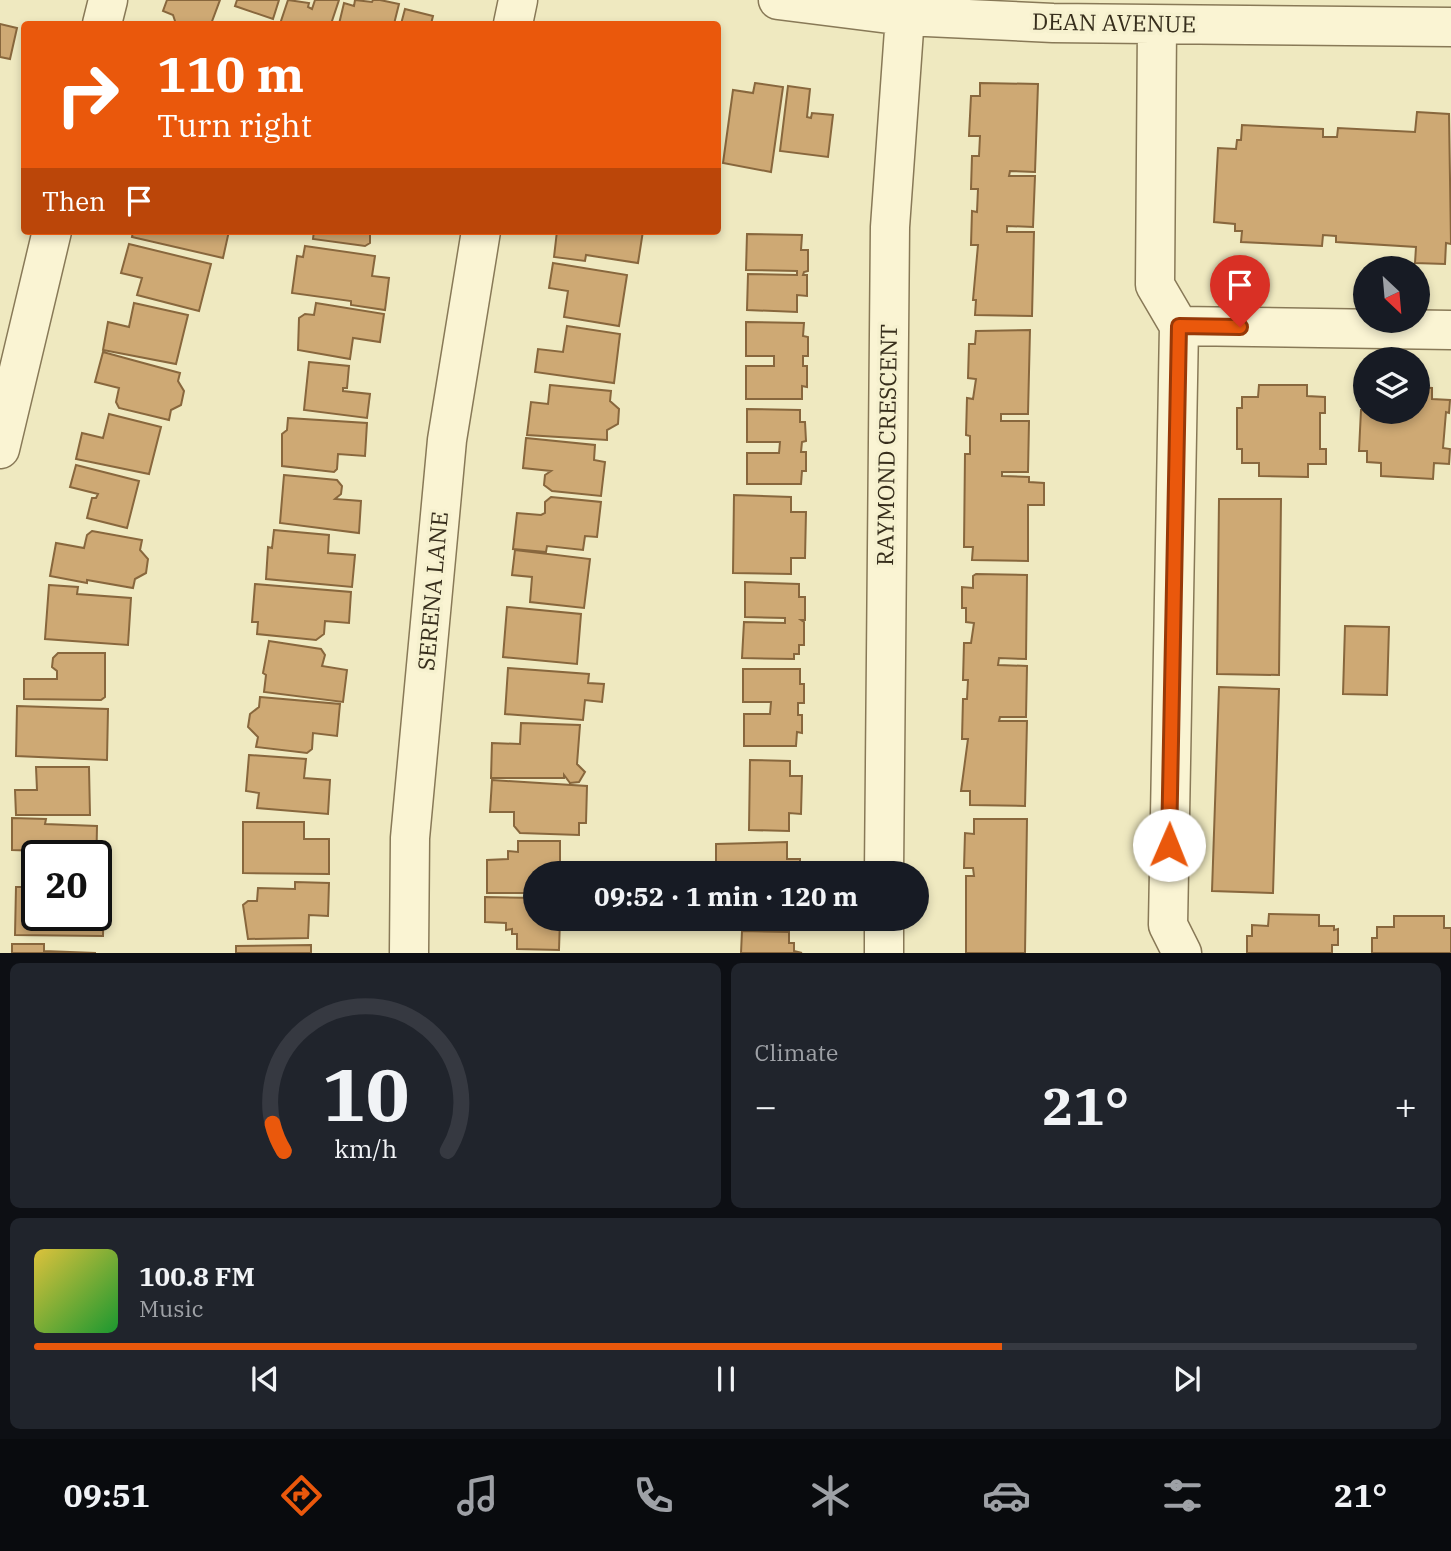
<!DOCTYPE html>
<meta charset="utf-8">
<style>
:root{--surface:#171b24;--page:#20242c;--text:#f1f3f6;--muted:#9ea1a6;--line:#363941;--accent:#ea580c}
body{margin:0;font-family:"IBM Plex Serif",serif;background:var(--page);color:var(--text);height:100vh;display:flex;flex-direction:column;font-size:26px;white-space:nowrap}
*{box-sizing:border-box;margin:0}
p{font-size:23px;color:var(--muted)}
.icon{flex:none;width:38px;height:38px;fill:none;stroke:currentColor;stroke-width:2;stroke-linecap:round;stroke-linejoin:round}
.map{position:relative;height:953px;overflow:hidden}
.side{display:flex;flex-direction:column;gap:10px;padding:10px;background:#0d0f14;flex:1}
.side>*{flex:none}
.guide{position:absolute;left:21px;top:21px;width:700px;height:214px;border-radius:7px;box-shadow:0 4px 10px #0003;background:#ea580c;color:#fff;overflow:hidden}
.needle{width:46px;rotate:154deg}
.controls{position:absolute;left:1353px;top:256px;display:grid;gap:14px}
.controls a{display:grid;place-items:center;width:77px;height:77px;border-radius:50%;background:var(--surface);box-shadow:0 4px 10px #0003;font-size:35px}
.speed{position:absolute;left:21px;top:840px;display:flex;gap:14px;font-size:35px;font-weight:700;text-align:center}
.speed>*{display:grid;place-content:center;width:91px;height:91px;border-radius:50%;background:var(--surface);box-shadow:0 4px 10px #0003;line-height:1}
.speed .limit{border:4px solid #111;border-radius:10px;background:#fff;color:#111}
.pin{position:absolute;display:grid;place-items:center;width:60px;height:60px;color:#fff;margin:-72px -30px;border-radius:50% 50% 50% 0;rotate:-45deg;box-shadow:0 0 7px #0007}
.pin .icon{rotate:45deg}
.me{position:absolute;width:77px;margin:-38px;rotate:1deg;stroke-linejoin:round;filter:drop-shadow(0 0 5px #0008)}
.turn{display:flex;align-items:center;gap:24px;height:147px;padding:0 21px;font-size:32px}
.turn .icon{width:91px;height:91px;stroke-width:2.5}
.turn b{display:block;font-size:49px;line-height:60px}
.then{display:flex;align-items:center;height:66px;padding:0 21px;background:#0003;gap:14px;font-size:26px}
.big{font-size:52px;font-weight:700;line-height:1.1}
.side .tile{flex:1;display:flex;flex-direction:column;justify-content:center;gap:10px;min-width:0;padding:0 24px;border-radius:10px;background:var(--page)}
.side .dial{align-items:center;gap:0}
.dial svg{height:182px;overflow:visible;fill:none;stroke:var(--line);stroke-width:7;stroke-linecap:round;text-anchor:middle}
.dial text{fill:var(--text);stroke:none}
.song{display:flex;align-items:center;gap:21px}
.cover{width:84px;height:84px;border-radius:10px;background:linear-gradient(135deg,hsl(50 70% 55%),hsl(130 70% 35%))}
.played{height:7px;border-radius:4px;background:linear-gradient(90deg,var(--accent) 70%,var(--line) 70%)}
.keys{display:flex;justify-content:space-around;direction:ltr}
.heat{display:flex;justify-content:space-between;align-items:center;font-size:38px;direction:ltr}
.side .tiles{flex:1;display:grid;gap:10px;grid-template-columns:1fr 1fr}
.tile:last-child{grid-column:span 2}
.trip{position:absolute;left:523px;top:861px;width:406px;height:70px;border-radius:35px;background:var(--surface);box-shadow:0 4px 10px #0003;font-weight:700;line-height:70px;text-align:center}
.menu{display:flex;height:112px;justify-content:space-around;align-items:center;background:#090b0e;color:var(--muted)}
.menu .icon{width:49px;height:49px}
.menu .active{color:var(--accent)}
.menu b{font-size:32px;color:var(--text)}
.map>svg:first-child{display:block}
.building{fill:#cea974;stroke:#88673d;stroke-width:2}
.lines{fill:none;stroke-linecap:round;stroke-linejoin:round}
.minor-casing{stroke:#887957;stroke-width:41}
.minor{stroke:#faf4d3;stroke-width:38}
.route-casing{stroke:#983908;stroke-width:18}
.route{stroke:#ea580c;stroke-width:12}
.labels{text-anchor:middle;stroke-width:7;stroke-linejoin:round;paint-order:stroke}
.street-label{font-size:23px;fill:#372e1c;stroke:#f6f1cf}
</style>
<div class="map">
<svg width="1451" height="953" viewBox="0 0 1451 953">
<rect width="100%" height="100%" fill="#efe9c0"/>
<path class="building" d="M 167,0 L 220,0 L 211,24 L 176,24 L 173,15 L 163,11 Z
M 237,0 L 279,0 L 273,19 L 235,6 Z
M 288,0 L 309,3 L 308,7 L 312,9 L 315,0 L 339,0 L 331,24 L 280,24 Z
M 355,0 L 372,2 L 373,0 L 380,0 L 399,4 L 394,24 L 339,24 L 344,3 L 354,6 Z
M 405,9 L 433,16 L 431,24 L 401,24 Z
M 0,24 L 17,28 L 10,59 L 0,57 Z
M 755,83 L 783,87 L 771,172 L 723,163 L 733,90 L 753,93 Z
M 980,83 L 1038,84 L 1035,172 L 1010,171 L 1009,176 L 1035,176 L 1033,227 L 1007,226 L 1007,232 L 1034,232 L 1032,316 L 975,315 L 976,300 L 973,300 L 978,245 L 971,245 L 972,211 L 977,212 L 978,189 L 971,189 L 972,156 L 979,156 L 980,136 L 969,136 L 971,96 L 980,96 Z
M 788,86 L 810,89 L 807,117 L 811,118 L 812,113 L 833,115 L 828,157 L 780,151 Z
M 1417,112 L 1449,114 L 1451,244 L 1446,243 L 1445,264 L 1415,263 L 1416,247 L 1336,242 L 1336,236 L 1323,235 L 1322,246 L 1241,242 L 1242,231 L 1235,231 L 1235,224 L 1214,222 L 1218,148 L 1236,149 L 1237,140 L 1241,140 L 1242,125 L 1323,129 L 1323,137 L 1337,137 L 1338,128 L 1415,132 Z
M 133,231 L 229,231 L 223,258 L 132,237 Z
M 314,231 L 370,231 L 370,243 L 365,246 L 313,239 Z
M 557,231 L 643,231 L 638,263 L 586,255 L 585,261 L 554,257 Z
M 747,234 L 802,235 L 801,250 L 808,250 L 808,271 L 804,272 L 803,275 L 807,275 L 807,296 L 797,295 L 797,312 L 747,310 L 748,274 L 797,275 L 797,271 L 746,270 Z
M 129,244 L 211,264 L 199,311 L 137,295 L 142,278 L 121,273 Z
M 305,246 L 375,256 L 372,276 L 389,278 L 385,310 L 351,305 L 351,301 L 292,293 L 297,256 L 303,257 Z
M 553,263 L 627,275 L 619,326 L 564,317 L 568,291 L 549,288 Z
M 134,303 L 188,315 L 176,364 L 103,350 L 108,322 L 129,327 Z
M 316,303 L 384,314 L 380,342 L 353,338 L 350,359 L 298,350 L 299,318 L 305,314 L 314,315 Z
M 746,322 L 804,323 L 803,336 L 808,337 L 808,356 L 803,356 L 803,366 L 807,366 L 807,387 L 802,386 L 802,399 L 746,399 L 746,366 L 774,366 L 774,356 L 746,356 Z
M 567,326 L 620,334 L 614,383 L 535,372 L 538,349 L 563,352 Z
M 1030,330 L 1028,414 L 1001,414 L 1001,421 L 1029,421 L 1028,472 L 1002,472 L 1002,476 L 1029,477 L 1029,482 L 1044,483 L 1044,505 L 1028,505 L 1028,561 L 972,560 L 973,547 L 964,547 L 965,454 L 970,454 L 970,436 L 966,435 L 967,398 L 973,399 L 976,379 L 968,378 L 969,344 L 975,344 L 976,331 Z
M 103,352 L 180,373 L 178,381 L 184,391 L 181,405 L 171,410 L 169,420 L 119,408 L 116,402 L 119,388 L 95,382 Z
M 309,362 L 349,366 L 347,388 L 343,388 L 343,391 L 370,394 L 367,418 L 304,410 Z
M 550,385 L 611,391 L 610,401 L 619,409 L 618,424 L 607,430 L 607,440 L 527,435 L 531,402 L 548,404 Z
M 1259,385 L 1307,385 L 1307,396 L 1325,397 L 1325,413 L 1320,413 L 1320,449 L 1326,449 L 1326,464 L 1308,464 L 1308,477 L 1259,476 L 1259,463 L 1242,463 L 1242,449 L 1237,449 L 1237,408 L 1242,408 L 1242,397 L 1258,397 Z
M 1418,387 L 1432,388 L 1432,399 L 1450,400 L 1449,413 L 1446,412 L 1443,448 L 1450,449 L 1449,464 L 1434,463 L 1433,479 L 1381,476 L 1381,463 L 1367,462 L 1367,451 L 1359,451 L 1361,410 L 1418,411 Z
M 747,409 L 800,410 L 800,422 L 805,422 L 806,441 L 802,442 L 801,452 L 806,452 L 806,471 L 802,471 L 801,484 L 747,484 L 747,453 L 779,453 L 780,442 L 747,442 Z
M 109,414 L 161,427 L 149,474 L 76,459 L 82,433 L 103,438 Z
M 288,418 L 367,423 L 365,456 L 338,454 L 337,469 L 334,472 L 282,466 L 282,434 L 287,430 Z
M 526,438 L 595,445 L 594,460 L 605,462 L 601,496 L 552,491 L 544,485 L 545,475 L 551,471 L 523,468 Z
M 76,465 L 139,481 L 127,528 L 87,518 L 92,498 L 96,498 L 98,494 L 70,487 Z
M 284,475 L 337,480 L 342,486 L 341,494 L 335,499 L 361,501 L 359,533 L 280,523 Z
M 734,495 L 791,497 L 791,512 L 806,512 L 805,558 L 791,558 L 791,574 L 733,573 Z
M 551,497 L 601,502 L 597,537 L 585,536 L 583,550 L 547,546 L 546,552 L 513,549 L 517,513 L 541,515 L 545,513 L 545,502 Z
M 1219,499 L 1281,499 L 1279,675 L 1217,674 Z
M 274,530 L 329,535 L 328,553 L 355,555 L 352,587 L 266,579 L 268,547 L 272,548 Z
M 92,531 L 142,540 L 140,550 L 148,559 L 146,573 L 135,579 L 133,588 L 87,580 L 87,583 L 50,576 L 56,543 L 84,548 L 87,535 Z
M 515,550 L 590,559 L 584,608 L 530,602 L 532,577 L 512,575 Z
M 976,574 L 1027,575 L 1026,659 L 999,658 L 998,665 L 1027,666 L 1026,717 L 1000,717 L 999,721 L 1027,721 L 1025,806 L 970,805 L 970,791 L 961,791 L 968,739 L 962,739 L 963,699 L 967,699 L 968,680 L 963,680 L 964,643 L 971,643 L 974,623 L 966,622 L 966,608 L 962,608 L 962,587 L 973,588 L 973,576 Z
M 745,582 L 799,584 L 799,597 L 805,597 L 805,620 L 801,620 L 804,622 L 804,645 L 799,645 L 799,654 L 794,654 L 794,659 L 742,658 L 744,622 L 785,623 L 785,618 L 745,617 Z
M 255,584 L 351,592 L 349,623 L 325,621 L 324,634 L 316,640 L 257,634 L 258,622 L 252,622 Z
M 49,585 L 78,587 L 77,594 L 131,598 L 128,645 L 45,639 Z
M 507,607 L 581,614 L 577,664 L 503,657 Z
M 1345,626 L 1389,627 L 1387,695 L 1343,694 Z
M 269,641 L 321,649 L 325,655 L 322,666 L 347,670 L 343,702 L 264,692 L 266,675 L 263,673 Z
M 58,653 L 105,653 L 105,697 L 101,700 L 24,699 L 24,679 L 57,679 L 57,671 L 52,667 L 53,658 Z
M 508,668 L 589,674 L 588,683 L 604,684 L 602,702 L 585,700 L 583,720 L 505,714 Z
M 743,669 L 800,669 L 800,684 L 804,684 L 804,703 L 798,703 L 798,715 L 802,715 L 802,733 L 797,732 L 796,746 L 744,746 L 744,714 L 770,714 L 771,702 L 743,702 Z
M 1219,687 L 1279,689 L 1273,893 L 1212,891 Z
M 260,697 L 340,704 L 337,736 L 313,733 L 312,749 L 307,753 L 256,747 L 258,737 L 248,727 L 250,714 L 259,707 Z
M 17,706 L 108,709 L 107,760 L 16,756 Z
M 521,723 L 580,725 L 577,764 L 585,772 L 579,782 L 570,783 L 564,775 L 564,778 L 491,778 L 492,743 L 520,744 Z
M 249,755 L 306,759 L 304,778 L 330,780 L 328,814 L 257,808 L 259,793 L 246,791 Z
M 750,760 L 790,761 L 790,776 L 802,776 L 801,814 L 789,813 L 789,831 L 749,830 Z
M 36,767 L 89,767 L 90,815 L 16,815 L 15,790 L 37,790 Z
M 492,780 L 587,786 L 586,823 L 579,823 L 579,835 L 520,833 L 514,826 L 514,812 L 490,812 Z
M 12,818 L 46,819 L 45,824 L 97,826 L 96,878 L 96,856 L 42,856 L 42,851 L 12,850 Z
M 974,819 L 1027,819 L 1025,953 L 966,953 L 966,876 L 974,876 L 973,868 L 964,868 L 965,833 L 974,834 Z
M 243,822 L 304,822 L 304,839 L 329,839 L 329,874 L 243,873 Z
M 518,841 L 560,841 L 560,873 L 536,873 L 536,893 L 487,893 L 487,860 L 508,859 L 508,851 L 518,852 Z
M 787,842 L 787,859 L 800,859 L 800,873 L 716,873 L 716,844 Z
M 295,882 L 329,883 L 328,916 L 309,915 L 308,938 L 248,939 L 243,905 L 248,901 L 257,901 L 258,888 L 295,889 Z
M 16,887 L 37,887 L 37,915 L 96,915 L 96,888 L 104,888 L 103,936 L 15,935 Z
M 485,897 L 536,898 L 536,919 L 560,919 L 559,950 L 517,949 L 517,934 L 512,934 L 512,929 L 506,930 L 506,923 L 485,922 Z
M 1269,914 L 1319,915 L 1319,926 L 1334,926 L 1334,930 L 1338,929 L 1338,945 L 1332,945 L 1332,953 L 1247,953 L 1247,936 L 1252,936 L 1252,925 L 1268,926 Z
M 1394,916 L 1444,916 L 1444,928 L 1451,928 L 1451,953 L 1372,953 L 1372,938 L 1377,938 L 1377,927 L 1394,927 Z
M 729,919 L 785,919 L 785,921 L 729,922 Z
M 742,931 L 789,932 L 789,943 L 794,943 L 794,951 L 802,953 L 741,953 Z
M 12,944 L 44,944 L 44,951 L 96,953 L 12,953 Z
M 311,945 L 311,953 L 236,953 L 236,946 Z"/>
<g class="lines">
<g class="minor-casing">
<path id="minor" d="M 778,0 L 905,16 L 1053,23 L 1451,27
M 102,24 L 108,0
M 513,24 L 518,0
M 1157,25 L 1155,285 L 1179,326 L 1168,925 L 1182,953
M 1179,326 L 1451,330
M 0,449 L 52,231
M 884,873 L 890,227 L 905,16
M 409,953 L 410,838 L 447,440 L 481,231
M 884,953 L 884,919"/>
</g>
<use href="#minor" class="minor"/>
</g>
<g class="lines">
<g class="route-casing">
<path id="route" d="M 1169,845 L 1179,326 L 1240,327"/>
</g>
<use href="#route" class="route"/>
</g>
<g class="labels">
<g class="street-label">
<text transform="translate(1114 23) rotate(1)" y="8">DEAN AVENUE</text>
<text transform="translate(887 445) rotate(-89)" y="8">RAYMOND CRESCENT</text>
<text transform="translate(433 591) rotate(-85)" y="8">SERENA LANE</text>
</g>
</g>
</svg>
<div class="controls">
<a><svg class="needle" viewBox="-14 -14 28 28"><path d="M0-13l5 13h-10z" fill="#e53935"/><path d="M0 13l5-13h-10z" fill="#9ea1a6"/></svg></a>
<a><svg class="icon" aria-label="layers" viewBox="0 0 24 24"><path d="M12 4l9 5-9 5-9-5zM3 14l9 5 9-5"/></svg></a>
</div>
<div class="speed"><div class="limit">20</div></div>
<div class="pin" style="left:1240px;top:327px;background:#d93025"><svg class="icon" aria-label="arrive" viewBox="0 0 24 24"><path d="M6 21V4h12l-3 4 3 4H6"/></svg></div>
<svg class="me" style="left:1169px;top:845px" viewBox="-20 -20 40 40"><circle r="19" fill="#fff"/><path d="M0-13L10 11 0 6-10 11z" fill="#ea580c"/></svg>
<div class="trip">09:52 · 1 min · 120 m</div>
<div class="guide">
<div class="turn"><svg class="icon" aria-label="right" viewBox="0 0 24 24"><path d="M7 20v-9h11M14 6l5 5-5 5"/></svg><div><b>110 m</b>Turn right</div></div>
<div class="then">Then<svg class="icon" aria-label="arrive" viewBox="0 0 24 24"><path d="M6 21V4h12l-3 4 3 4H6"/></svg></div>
</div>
</div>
<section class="side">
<div class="tiles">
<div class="tile dial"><svg viewBox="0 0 100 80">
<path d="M14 69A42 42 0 1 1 86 69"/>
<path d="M14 69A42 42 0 0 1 9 57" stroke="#ea580c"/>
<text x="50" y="56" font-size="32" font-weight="700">10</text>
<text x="50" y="72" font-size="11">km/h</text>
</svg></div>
<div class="tile"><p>Climate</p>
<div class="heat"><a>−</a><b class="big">21°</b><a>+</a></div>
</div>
<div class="tile">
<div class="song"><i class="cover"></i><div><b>100.8 FM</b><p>Music</p></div></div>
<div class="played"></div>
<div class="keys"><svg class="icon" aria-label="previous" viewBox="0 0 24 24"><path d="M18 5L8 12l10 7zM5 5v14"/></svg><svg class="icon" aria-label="pause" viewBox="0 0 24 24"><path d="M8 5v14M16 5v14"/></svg><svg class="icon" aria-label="next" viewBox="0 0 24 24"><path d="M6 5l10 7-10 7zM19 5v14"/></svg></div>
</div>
</div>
</section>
<nav class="menu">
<b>09:51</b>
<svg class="icon active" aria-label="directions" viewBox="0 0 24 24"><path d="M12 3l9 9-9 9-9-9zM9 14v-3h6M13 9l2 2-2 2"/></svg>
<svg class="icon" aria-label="music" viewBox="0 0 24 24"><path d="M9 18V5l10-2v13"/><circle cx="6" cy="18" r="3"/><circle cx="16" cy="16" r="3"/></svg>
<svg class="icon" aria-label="phone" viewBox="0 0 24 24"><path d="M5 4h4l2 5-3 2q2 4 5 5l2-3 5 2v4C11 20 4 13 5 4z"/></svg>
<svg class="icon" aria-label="climate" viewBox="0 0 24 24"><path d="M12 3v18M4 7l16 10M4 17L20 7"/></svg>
<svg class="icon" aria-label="car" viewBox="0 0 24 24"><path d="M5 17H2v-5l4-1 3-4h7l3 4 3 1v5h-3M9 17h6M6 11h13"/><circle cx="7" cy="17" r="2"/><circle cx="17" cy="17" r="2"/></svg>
<svg class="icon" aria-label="filters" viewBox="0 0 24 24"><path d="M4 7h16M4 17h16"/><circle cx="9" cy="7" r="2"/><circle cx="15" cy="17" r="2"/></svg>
<b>21°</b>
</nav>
